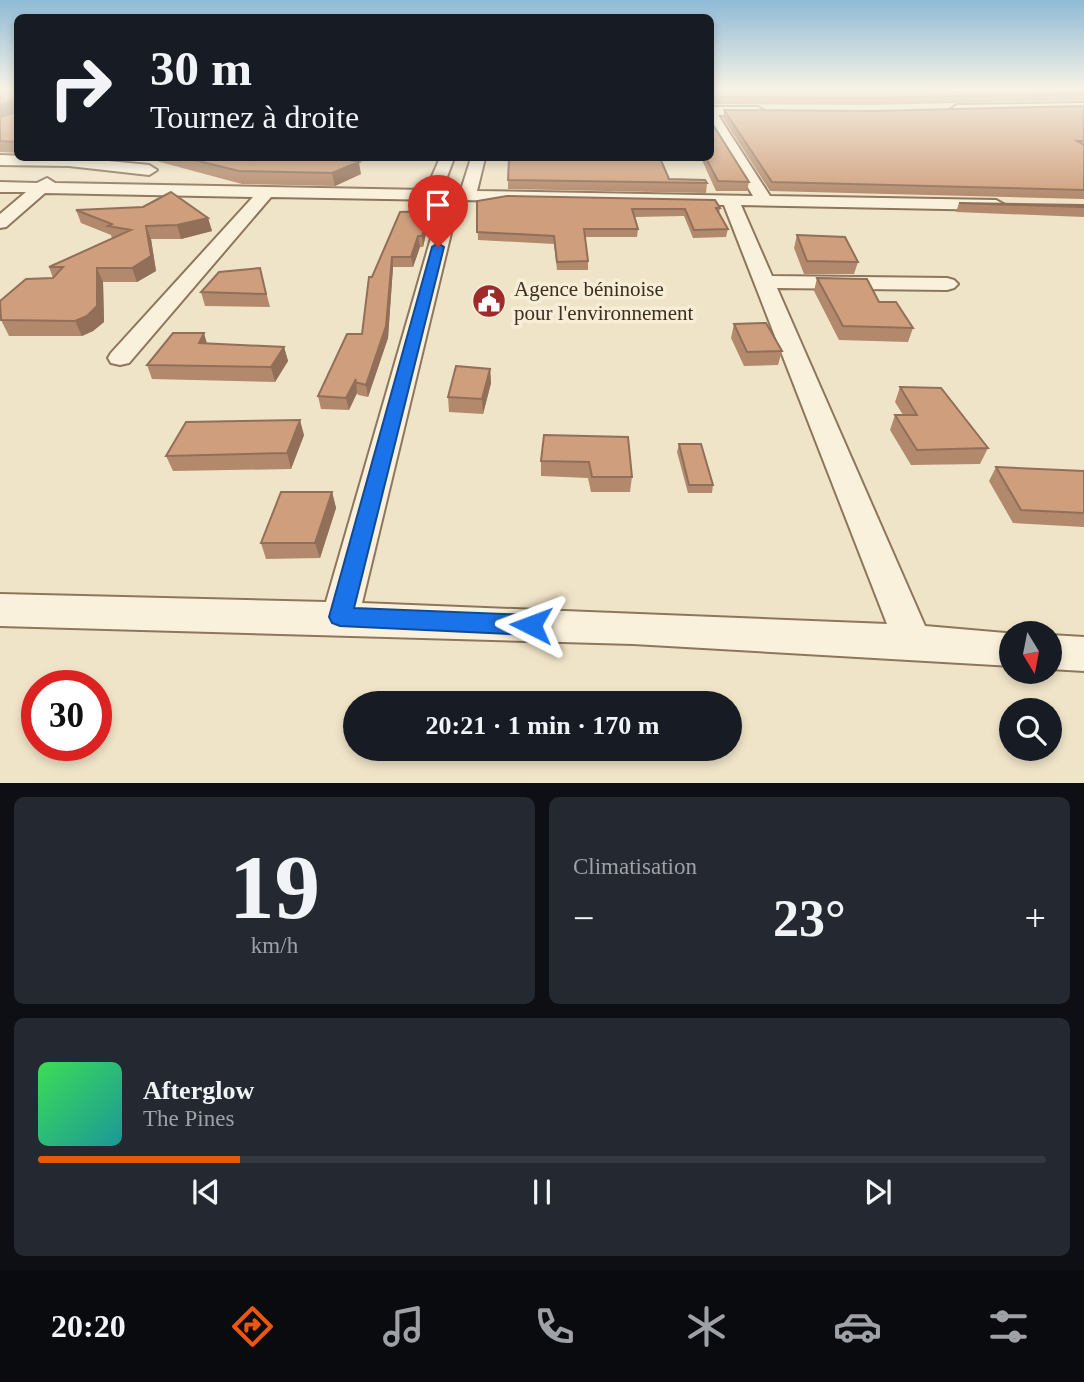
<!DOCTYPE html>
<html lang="fr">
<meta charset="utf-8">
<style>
:root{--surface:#171b24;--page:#242831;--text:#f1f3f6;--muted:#9ea1a6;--line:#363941;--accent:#ea580c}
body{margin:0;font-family:"Times New Roman",serif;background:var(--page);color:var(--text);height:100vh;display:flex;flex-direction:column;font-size:26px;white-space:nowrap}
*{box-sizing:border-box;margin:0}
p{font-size:23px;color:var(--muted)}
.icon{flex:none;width:38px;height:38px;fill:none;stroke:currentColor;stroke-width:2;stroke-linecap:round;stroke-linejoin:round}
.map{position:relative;height:783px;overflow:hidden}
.side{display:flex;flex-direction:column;gap:14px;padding:14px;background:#0d0f14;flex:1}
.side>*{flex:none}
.top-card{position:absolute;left:14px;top:14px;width:700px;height:147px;border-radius:10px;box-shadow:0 4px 10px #0003;background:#171b24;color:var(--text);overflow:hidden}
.needle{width:46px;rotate:170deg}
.controls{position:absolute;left:999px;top:621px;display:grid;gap:14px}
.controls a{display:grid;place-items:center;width:63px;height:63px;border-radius:50%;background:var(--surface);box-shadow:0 4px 10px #0003;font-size:35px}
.speed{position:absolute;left:21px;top:670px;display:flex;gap:14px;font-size:35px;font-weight:700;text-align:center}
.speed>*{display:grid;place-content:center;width:91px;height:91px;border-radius:50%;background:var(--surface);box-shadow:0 4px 10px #0003;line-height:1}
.speed .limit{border:10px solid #d22;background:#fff;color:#111}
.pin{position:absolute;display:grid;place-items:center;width:60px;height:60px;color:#fff;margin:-72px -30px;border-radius:50% 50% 50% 0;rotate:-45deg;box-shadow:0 0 7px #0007}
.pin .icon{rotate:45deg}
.me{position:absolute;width:77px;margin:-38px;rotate:273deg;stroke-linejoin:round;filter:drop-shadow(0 0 5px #0008)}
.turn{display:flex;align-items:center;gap:24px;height:147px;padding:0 21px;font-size:32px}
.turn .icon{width:91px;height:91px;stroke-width:2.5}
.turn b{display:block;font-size:49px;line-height:60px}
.big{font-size:52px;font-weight:600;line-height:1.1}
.side .widget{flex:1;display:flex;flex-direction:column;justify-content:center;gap:10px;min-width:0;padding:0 24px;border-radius:10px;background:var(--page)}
.side .dial{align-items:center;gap:0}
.dial b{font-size:91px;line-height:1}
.song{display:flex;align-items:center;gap:21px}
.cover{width:84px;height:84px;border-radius:10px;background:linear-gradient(135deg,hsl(130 70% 55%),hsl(180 70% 35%))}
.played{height:7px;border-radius:4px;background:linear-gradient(90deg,var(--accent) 20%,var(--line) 20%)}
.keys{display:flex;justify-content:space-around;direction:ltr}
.heat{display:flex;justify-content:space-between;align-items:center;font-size:38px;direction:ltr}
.side .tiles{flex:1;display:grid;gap:14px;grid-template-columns:1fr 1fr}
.widget:last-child{grid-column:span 2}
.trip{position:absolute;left:343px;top:691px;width:399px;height:70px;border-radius:35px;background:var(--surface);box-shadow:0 4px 10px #0003;font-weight:600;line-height:70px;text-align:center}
.menu{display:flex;height:112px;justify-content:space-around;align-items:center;background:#090b0e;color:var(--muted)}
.menu .icon{width:49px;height:49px}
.menu .on{color:var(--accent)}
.menu b{font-size:32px;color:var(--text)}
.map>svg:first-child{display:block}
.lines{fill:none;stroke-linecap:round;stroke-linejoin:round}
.minor-casing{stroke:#8d765c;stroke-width:4}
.minor{fill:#faf1dc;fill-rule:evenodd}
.wall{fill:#b2896c}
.shaded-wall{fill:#916f58}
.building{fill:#cf9f7d;stroke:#916f58;stroke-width:2}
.route{fill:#1a73e8;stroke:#114b97;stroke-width:2}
.labels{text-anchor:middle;stroke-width:7;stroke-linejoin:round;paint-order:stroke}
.poi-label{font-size:21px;fill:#3d2e20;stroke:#f7eed8;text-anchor:start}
</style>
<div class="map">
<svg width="1084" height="784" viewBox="0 0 1084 784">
<rect width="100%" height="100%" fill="#f0e4c8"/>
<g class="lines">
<g class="minor-casing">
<path id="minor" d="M 1084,103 L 1084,111 L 957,113 L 951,109 L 957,105 Z
M 710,107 L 758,107 L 764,111 L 758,115 L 718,115 L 770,196 L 996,200 L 1005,205 L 996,210 L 741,205 L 772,276 L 947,278 L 954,280 L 958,284 L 954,288 L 947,290 L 777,288 L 925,626 L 1017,634 L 1012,634 L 1012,666 L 633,644 L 0,626 L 0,594 L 326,602 L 442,200 L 271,197 L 129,363 L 120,365 L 111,363 L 108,358 L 111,353 L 253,197 L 45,193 L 6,227 L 0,228 L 0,214 L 26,192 L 0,192 L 0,182 L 37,183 L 47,178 L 55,183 L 426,190 L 440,158 L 454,158 L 442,190 L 461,190 L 471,158 L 485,158 L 477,191 L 753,196 L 710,124 ZM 459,200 L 724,205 L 887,624 L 362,603 Z
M 0,155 L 78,158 L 149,165 L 157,170 L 149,175 L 69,166 L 0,165 Z
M 1050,635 L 1084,637 L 1084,671 L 1050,669 Z"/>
</g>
<use href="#minor" class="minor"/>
</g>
<path class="wall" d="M 18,89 L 18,153 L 0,152 L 0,117 L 16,111 L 0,117 Z
M 710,89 L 1084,89 L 1084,100 L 872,105 L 710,104 Z
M 1084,106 L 1084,199 L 770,191 L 723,118 L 724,110 L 874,111 Z
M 145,158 L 341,158 L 361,174 L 335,186 L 242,184 Z
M 701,158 L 710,158 L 749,182 L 747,191 L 716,191 Z
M 669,179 L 707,183 L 706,193 L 508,189 L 508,180 Z
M 477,201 L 720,208 L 719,214 L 728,229 L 726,237 L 693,238 L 684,216 L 635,217 L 638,229 L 637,237 L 585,237 L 588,261 L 588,270 L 557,270 L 554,244 L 478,240 Z
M 959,203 L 1084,205 L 1084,217 L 956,212 Z
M 76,210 L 208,218 L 212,231 L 181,239 L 151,239 L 156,271 L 137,282 L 103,282 L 104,322 L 93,331 L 82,336 L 9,336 L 1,320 L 53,278 L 49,267 L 112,238 L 111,235 L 81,223 Z
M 428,211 L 429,221 L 423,247 L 420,247 L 413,267 L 393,267 L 388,338 L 368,397 L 358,395 L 357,393 L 349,410 L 321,409 L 318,396 L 362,334 L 372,277 Z
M 797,235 L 858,262 L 854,274 L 804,274 L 794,248 Z
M 260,268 L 270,307 L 205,306 L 201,292 Z
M 817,278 L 879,302 L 913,328 L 908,342 L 839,340 L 814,291 Z
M 734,324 L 782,351 L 778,365 L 744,366 L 731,338 Z
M 207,344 L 284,347 L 288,361 L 275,382 L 152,379 L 147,365 Z
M 490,369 L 491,383 L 483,414 L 449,412 L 448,397 Z
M 900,387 L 988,448 L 980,464 L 911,465 L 890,430 L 895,415 L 903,415 L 895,402 Z
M 304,435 L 291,469 L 173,471 L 166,456 Z
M 544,435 L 632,477 L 630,492 L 591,492 L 588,478 L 541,476 L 541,461 Z
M 679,444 L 713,485 L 712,493 L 688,493 L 677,452 Z
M 996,467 L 1084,471 L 1084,527 L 1013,523 L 989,481 Z
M 332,492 L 336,508 L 320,558 L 266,559 L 261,543 Z"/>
<path class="shaded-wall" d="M 13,100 L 17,111 L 0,117 L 0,105 Z
M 359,162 L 361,174 L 335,186 L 332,173 Z
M 428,211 L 429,221 L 423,247 L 422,236 Z
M 208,218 L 212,231 L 181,239 L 177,225 Z
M 146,226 L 151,239 L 156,271 L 137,282 L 132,268 Z
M 418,236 L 420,247 L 413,267 L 411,257 Z
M 392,257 L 393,267 L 388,338 L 368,397 L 366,385 Z
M 97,268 L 103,282 L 104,322 L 93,331 L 82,336 L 75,321 Z
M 204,333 L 208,347 L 199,343 Z
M 284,347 L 288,361 L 275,382 L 271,367 Z
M 490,369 L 491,383 L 483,414 L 482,399 Z
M 356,379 L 357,393 L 349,410 L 346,398 Z
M 300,420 L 304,435 L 291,469 L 287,453 Z
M 332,492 L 336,508 L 320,558 L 315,543 Z"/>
<path class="building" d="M 0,89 L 18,89 L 18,142 L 0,141 L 0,117 L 16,112 L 16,103 L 13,100 L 0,105 Z
M 710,89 L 1084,89 L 1084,93 L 874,98 L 710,97 Z
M 1084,106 L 1084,141 L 1077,141 L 1084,145 L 1084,190 L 772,182 L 724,110 L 874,111 Z
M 710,120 L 749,182 L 718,181 L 706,158 L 710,158 Z
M 186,158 L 341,158 L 359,162 L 332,173 L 239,171 Z
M 509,158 L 660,158 L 669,179 L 705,180 L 707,183 L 508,180 Z
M 171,192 L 208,218 L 177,225 L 146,226 L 151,256 L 132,268 L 97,268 L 97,306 L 87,316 L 75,321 L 1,320 L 0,301 L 26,279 L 53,278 L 63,267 L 49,267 L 131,230 L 108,226 L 112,224 L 76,210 L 143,207 Z
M 507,196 L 715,200 L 720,208 L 716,208 L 728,229 L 694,230 L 685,209 L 632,209 L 638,229 L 584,229 L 588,261 L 557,262 L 554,236 L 477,232 L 477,201 Z
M 959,203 L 1084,205 L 1084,207 Z
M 428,211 L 422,236 L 418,236 L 411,257 L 392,257 L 386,326 L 366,385 L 355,382 L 356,379 L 346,398 L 318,396 L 347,334 L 362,334 L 369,277 L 372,277 L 400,212 Z
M 797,235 L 845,237 L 858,262 L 807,261 Z
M 260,268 L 266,294 L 201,292 L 219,272 Z
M 817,278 L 867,279 L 879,302 L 896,302 L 913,328 L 843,326 Z
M 766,323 L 782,351 L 747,352 L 734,324 Z
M 173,333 L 204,333 L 199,343 L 284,347 L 271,367 L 147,365 Z
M 456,366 L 490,369 L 482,399 L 448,397 Z
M 900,387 L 941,388 L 988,448 L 917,450 L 895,415 L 917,415 Z
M 300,420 L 287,453 L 166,456 L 186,422 Z
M 544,435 L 628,437 L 632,477 L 592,477 L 589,462 L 541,461 Z
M 679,444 L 701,444 L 713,485 L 689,485 Z
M 996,467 L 1084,471 L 1084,513 L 1021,510 Z
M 281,492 L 332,492 L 315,543 L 261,543 Z"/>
<linearGradient id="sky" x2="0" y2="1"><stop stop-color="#8fbad6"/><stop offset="0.45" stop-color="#f8f3e6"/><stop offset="1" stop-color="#f8f3e6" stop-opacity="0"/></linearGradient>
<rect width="1084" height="199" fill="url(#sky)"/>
<path class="route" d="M 438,243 L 444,247 L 354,608 L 531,615 L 540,618 L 543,625 L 540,632 L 531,635 L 340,626 L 332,623 L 329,617 L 432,247 Z"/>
<defs>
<g id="civic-disc" transform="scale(1.75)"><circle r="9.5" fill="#9e2a2b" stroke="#f7eed8"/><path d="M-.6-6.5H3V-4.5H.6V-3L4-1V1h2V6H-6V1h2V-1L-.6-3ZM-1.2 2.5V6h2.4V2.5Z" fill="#fff"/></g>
</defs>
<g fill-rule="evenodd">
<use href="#civic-disc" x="489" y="301"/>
</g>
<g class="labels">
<g class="poi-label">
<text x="514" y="296">Agence béninoise<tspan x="514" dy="24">pour l'environnement</tspan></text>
</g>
</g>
</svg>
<div class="controls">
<a><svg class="needle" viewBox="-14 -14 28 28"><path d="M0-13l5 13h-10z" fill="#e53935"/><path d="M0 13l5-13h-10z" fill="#9ea1a6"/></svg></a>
<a><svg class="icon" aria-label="search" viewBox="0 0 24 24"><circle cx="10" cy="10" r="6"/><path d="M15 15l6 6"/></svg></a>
</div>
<div class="speed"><div class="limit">30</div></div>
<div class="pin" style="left:438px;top:247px;background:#d93025"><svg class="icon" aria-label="arrive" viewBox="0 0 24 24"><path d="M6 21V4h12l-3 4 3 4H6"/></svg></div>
<svg class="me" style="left:531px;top:625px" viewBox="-20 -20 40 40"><path d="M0-17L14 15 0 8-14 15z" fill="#1a73e8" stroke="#fff" stroke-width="4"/></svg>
<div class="trip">20:21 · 1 min · 170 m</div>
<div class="top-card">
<div class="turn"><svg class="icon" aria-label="right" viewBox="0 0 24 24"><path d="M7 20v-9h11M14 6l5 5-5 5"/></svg><div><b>30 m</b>Tournez à droite</div></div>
</div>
</div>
<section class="side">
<div class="tiles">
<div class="widget dial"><b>19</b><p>km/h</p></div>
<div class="widget"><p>Climatisation</p>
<div class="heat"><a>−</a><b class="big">23°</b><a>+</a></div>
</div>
<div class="widget">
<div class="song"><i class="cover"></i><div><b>Afterglow</b><p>The Pines</p></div></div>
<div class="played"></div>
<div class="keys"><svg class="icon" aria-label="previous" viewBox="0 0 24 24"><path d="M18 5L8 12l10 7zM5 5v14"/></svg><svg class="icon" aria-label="pause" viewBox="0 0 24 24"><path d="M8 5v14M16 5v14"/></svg><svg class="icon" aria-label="next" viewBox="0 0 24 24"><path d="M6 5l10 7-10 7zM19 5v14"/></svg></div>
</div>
</div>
</section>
<nav class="menu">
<b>20:20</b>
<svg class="icon on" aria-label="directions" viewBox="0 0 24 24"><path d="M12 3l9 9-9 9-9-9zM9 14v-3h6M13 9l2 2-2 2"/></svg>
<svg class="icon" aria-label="music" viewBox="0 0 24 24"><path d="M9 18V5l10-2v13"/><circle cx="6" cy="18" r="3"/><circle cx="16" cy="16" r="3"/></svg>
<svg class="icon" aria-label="phone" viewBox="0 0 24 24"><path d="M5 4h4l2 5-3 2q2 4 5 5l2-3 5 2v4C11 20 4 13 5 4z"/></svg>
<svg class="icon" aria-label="climate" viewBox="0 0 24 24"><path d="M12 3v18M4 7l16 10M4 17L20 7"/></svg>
<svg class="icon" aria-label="car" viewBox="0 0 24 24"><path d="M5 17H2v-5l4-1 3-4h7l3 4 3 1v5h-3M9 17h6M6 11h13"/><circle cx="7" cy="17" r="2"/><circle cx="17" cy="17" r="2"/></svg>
<svg class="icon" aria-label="filters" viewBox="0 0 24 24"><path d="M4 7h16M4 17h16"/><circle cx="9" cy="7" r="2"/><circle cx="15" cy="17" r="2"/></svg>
</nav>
